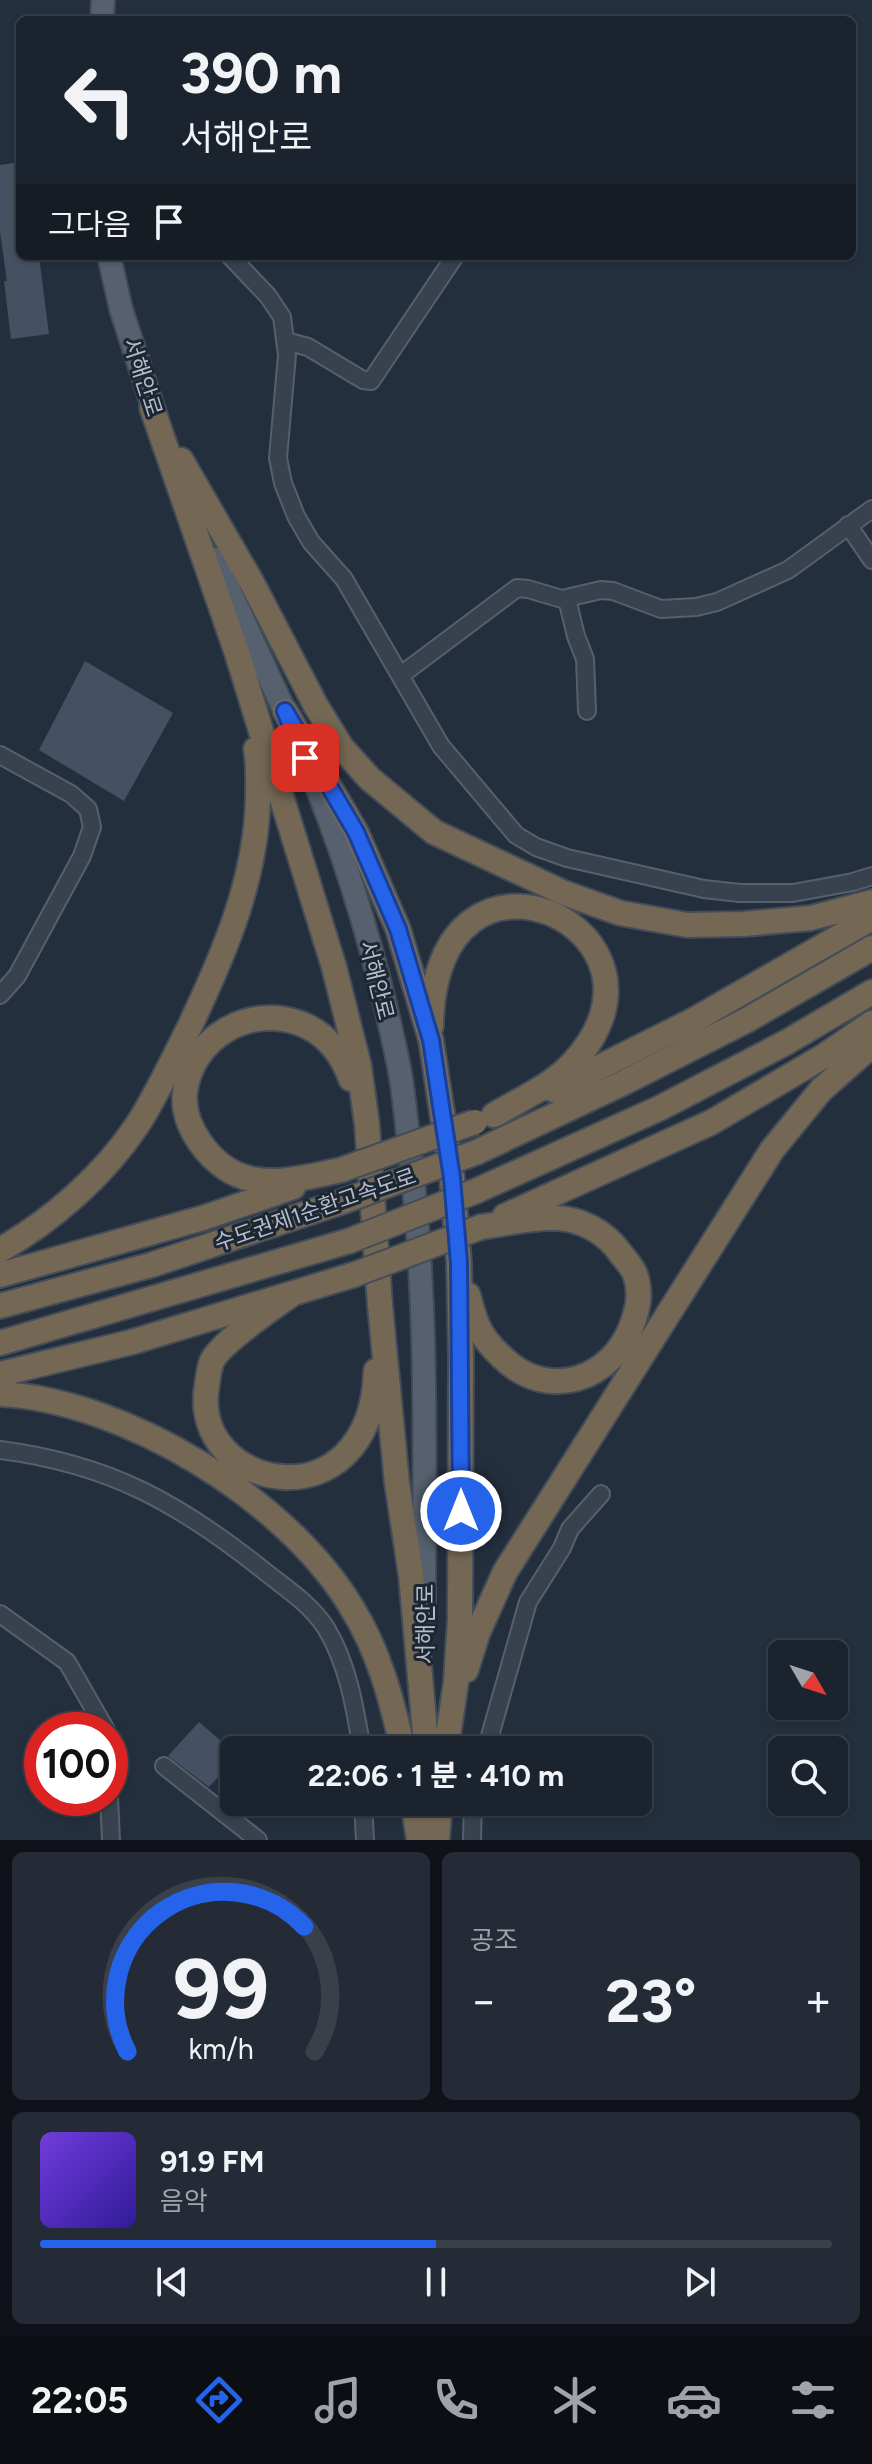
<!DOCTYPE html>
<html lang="ko">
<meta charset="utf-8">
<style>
:root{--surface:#1b232e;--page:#242b36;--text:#f1f3f6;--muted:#a0a4aa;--line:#39404a;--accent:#2563eb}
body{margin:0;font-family:Figtree,"Noto Sans KR",sans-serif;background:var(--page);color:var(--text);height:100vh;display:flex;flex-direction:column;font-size:30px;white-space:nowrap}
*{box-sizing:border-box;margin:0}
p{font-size:26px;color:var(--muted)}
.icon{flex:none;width:44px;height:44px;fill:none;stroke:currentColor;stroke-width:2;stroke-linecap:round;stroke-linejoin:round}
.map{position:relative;height:1840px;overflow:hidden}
.drawer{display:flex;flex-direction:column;gap:12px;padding:12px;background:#0f1319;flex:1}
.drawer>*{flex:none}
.top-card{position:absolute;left:16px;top:16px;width:840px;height:244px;border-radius:12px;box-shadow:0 2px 6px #0004,0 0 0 2px var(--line);background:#1b232e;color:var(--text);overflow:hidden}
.needle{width:52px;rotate:129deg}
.tools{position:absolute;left:768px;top:1640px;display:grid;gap:16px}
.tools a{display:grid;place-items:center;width:80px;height:80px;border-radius:12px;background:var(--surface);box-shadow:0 2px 6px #0004,0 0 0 2px var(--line);font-size:40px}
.speed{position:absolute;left:24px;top:1712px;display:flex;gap:16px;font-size:40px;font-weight:700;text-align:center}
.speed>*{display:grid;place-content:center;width:104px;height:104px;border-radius:50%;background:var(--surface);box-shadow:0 2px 6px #0004,0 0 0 2px var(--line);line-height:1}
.speed .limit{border:12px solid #d22;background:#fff;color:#111}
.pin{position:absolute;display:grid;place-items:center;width:68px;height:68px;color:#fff;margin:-34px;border-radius:16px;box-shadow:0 4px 12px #0006}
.me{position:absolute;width:88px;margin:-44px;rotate:0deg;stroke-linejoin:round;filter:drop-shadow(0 0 6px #0008)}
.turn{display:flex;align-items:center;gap:28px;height:168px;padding:0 32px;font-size:36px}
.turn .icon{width:104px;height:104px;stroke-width:2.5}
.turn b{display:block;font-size:56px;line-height:68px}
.then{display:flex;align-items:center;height:76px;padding:0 32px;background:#0003;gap:16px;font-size:30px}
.big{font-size:60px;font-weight:700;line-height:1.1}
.drawer .tile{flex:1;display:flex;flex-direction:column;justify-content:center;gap:12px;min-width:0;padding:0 28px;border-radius:12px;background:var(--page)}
.drawer .dial{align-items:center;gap:0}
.dial svg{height:208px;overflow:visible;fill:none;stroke:var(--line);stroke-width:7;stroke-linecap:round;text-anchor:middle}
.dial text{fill:var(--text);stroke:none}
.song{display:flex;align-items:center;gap:24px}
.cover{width:96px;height:96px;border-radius:12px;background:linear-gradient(135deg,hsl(260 70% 55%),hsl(250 70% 35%))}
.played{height:8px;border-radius:4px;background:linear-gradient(90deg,var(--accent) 50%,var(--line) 50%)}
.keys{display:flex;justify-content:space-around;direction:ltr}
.heat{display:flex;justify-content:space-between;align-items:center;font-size:44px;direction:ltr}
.drawer .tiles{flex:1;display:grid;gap:12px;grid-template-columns:1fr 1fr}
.tile:last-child{grid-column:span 2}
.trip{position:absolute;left:220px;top:1736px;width:432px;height:80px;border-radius:12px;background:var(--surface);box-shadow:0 2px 6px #0004,0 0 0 2px var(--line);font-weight:700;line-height:80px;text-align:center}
.tabs{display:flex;height:128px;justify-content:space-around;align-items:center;background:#0b0e12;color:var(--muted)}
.tabs .icon{width:56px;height:56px}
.tabs .on{color:var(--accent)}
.tabs b{font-size:36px;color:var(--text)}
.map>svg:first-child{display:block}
.building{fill:#455162}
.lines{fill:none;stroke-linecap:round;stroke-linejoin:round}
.minor-casing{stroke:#565f6c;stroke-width:20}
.major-casing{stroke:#414a57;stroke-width:26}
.highway-casing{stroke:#434c59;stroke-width:28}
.minor{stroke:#38414e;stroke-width:16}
.major{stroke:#56606e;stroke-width:22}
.highway{stroke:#746855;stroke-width:24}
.highway-bridge-casing{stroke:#434c59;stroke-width:28;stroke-linecap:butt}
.highway-bridge{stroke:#746855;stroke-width:24}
.route-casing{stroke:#184099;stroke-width:20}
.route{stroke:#2563eb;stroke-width:14}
.labels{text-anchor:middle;stroke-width:6;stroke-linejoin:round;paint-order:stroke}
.street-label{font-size:22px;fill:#b4bcc9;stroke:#1d2633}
</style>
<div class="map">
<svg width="872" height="1840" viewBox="0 0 872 1840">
<rect width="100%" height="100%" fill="#242f3e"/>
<path class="building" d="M 20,162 L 20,256 L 39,256 L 49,334 L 11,339 L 4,281 L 7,281 L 0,232 L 0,165 Z
M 85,661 L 173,713 L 124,801 L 39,750 Z
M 199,1722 L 234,1752 L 234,1760 L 209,1787 L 168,1756 Z"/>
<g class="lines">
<g class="minor-casing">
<path id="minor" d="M 230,256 L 268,296 L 282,317 L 287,355 L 278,458 L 283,483 L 296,516 L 311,542 L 344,579 L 441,746 L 516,835 L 536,847 L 567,858 L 704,889 L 740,893 L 793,893 L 853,882 L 872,876
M 286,341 L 308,347 L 363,380 L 371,381 L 455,256
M 848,525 L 872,560
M 567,599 L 576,636 L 585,659 L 587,711
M 401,675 L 517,588 L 528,589 L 562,599 L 601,590 L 613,591 L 661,609 L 696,607 L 717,602 L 788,570 L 872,509
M 0,755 L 71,794 L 88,809 L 92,827 L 82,856 L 17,976 L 0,995
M 0,1450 C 109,1464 179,1503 263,1570 C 285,1588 310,1603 326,1628 C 348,1664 355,1708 362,1750
M 0,1614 L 67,1662 L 106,1730
M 486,1750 L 528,1602 L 562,1548 L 570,1529 L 601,1494
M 164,1766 L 258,1840
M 109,1798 L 111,1840
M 363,1802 L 365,1840
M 472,1840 L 473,1802"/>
</g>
<g class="major-casing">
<path id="major" d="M 102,20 L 103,0
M 109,256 L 121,309 L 158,423
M 215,559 L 292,727
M 308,766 C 349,863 378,965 399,1067 C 404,1093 406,1120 409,1145 C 429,1302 424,1460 424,1617"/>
</g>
<g class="highway-casing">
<path id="highway" d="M 152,408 L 237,653 L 334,967 L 359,1066 L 367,1125 L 380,1305 L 397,1483 L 411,1575 L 426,1744
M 181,460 L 251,581 L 316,706 L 342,748 L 370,779 L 434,832 L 564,893 L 620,913 L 687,925 L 743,924 L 811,918 L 872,902
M 285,711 L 356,832 L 398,929 L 431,1040 L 452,1178 L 459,1263 L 461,1358 L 460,1619 L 456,1682 L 446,1750
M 431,1026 C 434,807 699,931 571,1065 C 551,1086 519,1100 494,1115
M 554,1090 L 694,1020 L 872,918
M 477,1152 L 625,1082 L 747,1020 L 872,948
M 341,1170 C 311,1176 274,1187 244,1177 C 212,1167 181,1127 185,1092 C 192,1037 249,1005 299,1023 C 325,1032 342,1054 351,1079
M 476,1191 L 660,1108 L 787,1042 L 872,992
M 505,1216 L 712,1122 L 824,1056 L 872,1023
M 0,1250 C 53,1220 104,1175 138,1124 C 157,1094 173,1060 189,1028 C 224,954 256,881 258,798 C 258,782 259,765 256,749
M 0,1275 L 203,1218 L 293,1187
M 292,1294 C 274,1307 221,1342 212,1361 C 209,1368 208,1378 207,1385 C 188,1491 371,1529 376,1371
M 468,1295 C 471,1305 473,1315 477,1324 C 482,1337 493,1349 503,1358 C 548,1402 614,1380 633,1322 C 639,1305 641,1291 635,1274 C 632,1267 626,1260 621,1254 C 606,1232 580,1218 554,1218 C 530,1217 504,1224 481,1227
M 0,1306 L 151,1265 L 344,1201
M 0,1343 L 349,1241
M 0,1374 L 132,1342 L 353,1275
M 0,1394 C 125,1400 288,1500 352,1608 C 379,1651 392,1701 403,1750
M 466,1670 L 478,1632 L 505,1572 L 772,1150 L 821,1090 L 872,1045
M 413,1802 L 419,1840
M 437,1840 L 440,1802"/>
</g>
<use href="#minor" class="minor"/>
<use href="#major" class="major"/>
<use href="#highway" class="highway"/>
<g class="highway-bridge-casing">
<path id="highway-bridge" d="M 341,1170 L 475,1122
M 344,1201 L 477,1152
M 349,1241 L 476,1191
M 353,1275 L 481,1227"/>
</g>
<use href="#highway-bridge" class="highway-bridge"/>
</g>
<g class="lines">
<g class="route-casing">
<path id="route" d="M 305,758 L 285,711 L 356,832 L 398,929 L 431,1040 L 452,1178 L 459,1263 L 461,1511"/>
</g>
<use href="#route" class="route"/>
</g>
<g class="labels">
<g class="street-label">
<text transform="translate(143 377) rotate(72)" y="8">서해안로</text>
<text transform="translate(377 980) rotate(76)" y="8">서해안로</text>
<text transform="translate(315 1209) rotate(-19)" y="8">수도권제1순환고속도로</text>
<text transform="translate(425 1624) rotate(-90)" y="8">서해안로</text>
</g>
</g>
</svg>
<div class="tools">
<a><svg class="needle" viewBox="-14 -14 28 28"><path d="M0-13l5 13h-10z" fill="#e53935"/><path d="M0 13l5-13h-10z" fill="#a0a4aa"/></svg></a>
<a><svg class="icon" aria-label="search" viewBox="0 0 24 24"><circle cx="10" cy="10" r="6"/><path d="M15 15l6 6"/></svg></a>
</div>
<div class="speed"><div class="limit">100</div></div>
<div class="pin" style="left:305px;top:758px;background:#d93025"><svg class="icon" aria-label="arrive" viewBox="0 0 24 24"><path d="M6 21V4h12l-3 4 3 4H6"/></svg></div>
<svg class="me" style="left:461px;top:1511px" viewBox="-20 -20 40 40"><circle r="17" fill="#2563eb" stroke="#fff" stroke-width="3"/><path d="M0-11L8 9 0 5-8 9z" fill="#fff"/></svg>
<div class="trip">22:06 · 1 분 · 410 m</div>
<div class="top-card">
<div class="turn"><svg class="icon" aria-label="left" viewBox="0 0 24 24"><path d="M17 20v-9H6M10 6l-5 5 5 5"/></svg><div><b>390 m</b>서해안로</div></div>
<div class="then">그다음<svg class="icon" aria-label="arrive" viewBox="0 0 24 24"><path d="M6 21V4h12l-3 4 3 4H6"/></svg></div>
</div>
</div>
<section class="drawer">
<div class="tiles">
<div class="tile dial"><svg viewBox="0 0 100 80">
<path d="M14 69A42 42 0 1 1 86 69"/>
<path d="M14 69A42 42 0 0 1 82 21" stroke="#2563eb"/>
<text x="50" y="56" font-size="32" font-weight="700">99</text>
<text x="50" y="72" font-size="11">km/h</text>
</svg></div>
<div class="tile"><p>공조</p>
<div class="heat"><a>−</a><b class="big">23°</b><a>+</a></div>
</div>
<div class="tile">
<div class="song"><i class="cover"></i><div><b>91.9 FM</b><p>음악</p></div></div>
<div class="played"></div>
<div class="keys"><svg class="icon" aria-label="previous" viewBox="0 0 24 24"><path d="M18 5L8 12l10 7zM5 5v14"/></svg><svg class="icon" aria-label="pause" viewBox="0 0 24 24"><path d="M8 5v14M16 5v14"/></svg><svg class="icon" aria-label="next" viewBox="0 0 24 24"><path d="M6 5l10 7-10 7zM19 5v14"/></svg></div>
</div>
</div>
</section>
<nav class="tabs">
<b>22:05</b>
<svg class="icon on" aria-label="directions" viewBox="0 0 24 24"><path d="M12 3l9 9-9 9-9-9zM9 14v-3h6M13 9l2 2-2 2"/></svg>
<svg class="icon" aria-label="music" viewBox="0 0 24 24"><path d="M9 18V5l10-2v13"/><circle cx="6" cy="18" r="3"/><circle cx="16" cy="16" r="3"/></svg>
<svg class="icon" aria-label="phone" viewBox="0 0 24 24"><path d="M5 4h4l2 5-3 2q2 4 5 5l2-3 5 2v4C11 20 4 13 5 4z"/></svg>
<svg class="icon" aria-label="climate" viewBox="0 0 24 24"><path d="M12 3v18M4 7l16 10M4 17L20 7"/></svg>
<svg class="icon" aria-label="car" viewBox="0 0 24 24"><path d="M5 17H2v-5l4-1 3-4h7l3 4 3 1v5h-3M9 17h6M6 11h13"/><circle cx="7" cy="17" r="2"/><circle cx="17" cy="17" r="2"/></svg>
<svg class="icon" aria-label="filters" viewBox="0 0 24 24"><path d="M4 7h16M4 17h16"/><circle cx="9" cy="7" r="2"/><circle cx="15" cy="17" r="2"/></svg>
</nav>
